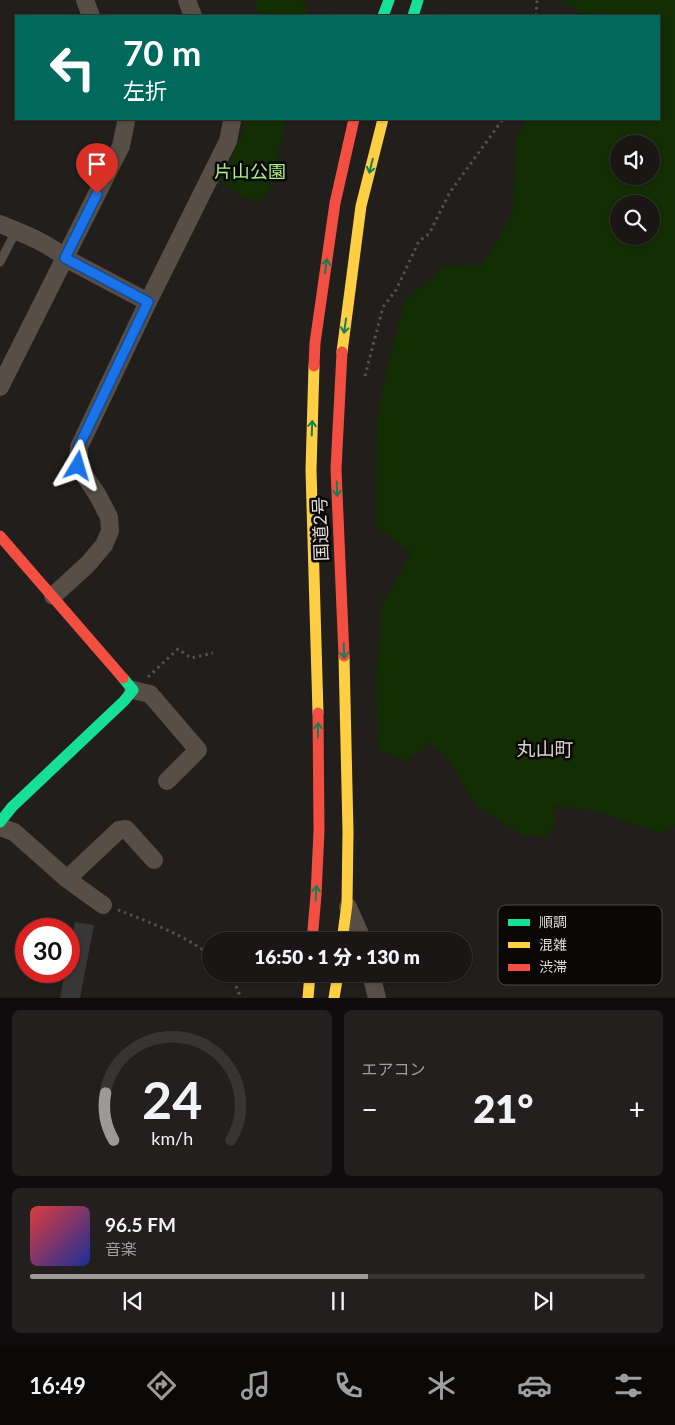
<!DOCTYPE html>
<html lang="ja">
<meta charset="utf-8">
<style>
:root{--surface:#191615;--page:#221f1e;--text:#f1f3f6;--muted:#9f9fa0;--line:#373534;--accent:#9c9a98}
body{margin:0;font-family:Lato,"Noto Sans JP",sans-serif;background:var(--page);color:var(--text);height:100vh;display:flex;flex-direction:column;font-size:19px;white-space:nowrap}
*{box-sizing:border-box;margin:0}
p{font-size:16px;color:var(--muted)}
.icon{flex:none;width:28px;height:28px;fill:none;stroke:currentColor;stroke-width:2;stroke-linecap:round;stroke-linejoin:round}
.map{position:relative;height:998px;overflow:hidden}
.side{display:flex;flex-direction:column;gap:12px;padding:12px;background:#0e0c0c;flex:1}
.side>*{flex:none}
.banner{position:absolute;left:15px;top:15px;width:645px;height:105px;border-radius:0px;box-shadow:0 1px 4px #0004,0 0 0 1px var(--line);background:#00695c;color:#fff;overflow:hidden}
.tools{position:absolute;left:610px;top:135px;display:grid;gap:10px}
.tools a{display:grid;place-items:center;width:50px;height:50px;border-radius:50%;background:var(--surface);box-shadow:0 1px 4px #0004,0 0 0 1px var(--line);font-size:25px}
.speed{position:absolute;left:15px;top:918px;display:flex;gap:10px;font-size:25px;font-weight:700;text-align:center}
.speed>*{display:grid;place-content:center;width:65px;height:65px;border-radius:50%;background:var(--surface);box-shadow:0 1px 4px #0004,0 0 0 1px var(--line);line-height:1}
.speed .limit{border:8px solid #d22;background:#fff;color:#111}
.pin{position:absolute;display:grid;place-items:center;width:42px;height:42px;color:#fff;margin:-51px -21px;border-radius:50% 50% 50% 0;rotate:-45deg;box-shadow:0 0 5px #0007}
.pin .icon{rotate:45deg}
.me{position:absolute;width:55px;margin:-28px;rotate:7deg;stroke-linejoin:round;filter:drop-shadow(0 0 4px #0008)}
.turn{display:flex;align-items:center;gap:18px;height:105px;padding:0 25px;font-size:22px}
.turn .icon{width:65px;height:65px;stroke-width:2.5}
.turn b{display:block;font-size:35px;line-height:42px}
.big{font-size:38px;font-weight:800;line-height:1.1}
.side .tile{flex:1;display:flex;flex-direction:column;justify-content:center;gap:8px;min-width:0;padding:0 18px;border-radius:8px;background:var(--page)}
.side .dial{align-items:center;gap:0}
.dial svg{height:130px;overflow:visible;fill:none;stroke:var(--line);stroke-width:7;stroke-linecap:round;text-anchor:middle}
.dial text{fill:var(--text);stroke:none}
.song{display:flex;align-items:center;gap:15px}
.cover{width:60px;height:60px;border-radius:8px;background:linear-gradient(135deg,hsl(0 70% 55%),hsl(230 70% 35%))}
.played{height:5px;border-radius:2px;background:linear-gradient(90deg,var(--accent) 55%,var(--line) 55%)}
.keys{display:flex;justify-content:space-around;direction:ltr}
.heat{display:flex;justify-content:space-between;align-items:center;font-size:28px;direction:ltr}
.side .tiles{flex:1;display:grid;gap:12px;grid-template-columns:1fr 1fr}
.tile:last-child{grid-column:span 2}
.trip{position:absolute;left:202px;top:932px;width:270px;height:50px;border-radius:25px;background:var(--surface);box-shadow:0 1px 4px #0004,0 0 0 1px var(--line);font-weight:800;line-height:50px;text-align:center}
.tab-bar{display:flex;height:80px;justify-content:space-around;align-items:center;background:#0a0908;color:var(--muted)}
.tab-bar .icon{width:35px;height:35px}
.tab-bar .active{color:var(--accent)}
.tab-bar b{font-size:22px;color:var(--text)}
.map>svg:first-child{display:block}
.green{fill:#142e04;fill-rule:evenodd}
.building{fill:#383737}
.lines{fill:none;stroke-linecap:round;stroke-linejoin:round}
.path{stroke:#57514b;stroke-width:3;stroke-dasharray:2.5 4;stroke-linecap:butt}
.lane{stroke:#574e45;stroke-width:9}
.street{stroke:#574e45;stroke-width:18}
.fast{stroke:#16e098;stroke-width:11}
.slow{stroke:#ffcf43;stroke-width:11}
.jam{stroke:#f24e42;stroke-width:11}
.oneway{stroke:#117f57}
.route-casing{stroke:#114b97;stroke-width:12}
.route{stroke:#1a73e8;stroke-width:9}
.labels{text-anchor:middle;stroke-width:5;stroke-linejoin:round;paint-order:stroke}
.park-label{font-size:18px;fill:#a8f185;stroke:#0a0807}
.street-label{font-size:18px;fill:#dfdcdb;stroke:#0a0807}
.neighbourhood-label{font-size:19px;fill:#d7d1ce;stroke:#0a0807}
.key{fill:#0a0807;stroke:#4a4847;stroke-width:1}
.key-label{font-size:14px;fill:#dfdcdb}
</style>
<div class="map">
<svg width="675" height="998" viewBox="0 0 675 998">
<rect width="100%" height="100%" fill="#211e1c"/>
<path class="green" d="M 254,0 L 303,0 L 309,16 L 259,16 Z
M 559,0 L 675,0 L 675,826 L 661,833 L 591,810 L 553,806 L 555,826 L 545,837 L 519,834 L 476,805 L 447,758 L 429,742 L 406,762 L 378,749 L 376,680 L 382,605 L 411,553 L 376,526 L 377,417 L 385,379 L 405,300 L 445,266 L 482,265 L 512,216 L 517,137 L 528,119 L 659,119 L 659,16 L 588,16 ZM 619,144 L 651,144 L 651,176 L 619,176 ZM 619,204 L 651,204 L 651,236 L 619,236 Z
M 244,119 L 286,119 L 270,190 L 262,200 L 245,199 L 220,180 L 242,134 Z"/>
<path class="building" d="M 75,922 L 94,925 L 80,998 L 60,998 L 65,971 L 69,971 L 69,955 Z"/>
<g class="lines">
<path class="path" d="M 536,16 L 537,0
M 365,376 L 383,307 L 396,290 L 419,241 L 429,234 L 450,192 L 503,119
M 148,677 L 178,649 L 191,658 L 213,653
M 118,910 C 149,922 185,935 211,956
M 231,974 L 241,998"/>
<path class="lane" d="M 0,262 L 16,231"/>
<path class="street" d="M 85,0 L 91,16
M 187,0 L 193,16
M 0,224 C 21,233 49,243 65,258 L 148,302
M 0,387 L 121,146 L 126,122 L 126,119
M 53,596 L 88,564 L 104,545 L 110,531 L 109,517 L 97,494 L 78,466 L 79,447 L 148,302 L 228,141 L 232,121 L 232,119
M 133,690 L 150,694 L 198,750 L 167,781
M 0,827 L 14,832 L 67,879
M 103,905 L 67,879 L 119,830 L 126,829 L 154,860
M 348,907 L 363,941
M 371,974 L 377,998"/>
<path class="fast" d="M 383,16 L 389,0
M 413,16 L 418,0
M 0,822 L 12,807 L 124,701 L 133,690 L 123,678"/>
<path class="slow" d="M 342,352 L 361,206 L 383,119
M 314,366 L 311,470 L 318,713
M 342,941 L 347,904 L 348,832 L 344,656
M 308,998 L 310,974
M 334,998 L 338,974"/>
<path class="jam" d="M 342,352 L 336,469 L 344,656
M 314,366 L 315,343 L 335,203 L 354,119
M 0,536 L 123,678
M 312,941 L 316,895 L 319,831 L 318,713"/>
</g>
<defs><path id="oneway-shaft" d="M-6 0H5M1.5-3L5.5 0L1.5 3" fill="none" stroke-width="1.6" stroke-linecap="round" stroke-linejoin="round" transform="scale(1.25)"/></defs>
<g class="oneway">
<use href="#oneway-shaft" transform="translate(371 166) rotate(104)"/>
<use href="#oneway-shaft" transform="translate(326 266) rotate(-82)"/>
<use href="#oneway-shaft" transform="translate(345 326) rotate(98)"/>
<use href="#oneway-shaft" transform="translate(312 428) rotate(-88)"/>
<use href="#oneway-shaft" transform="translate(337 489) rotate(88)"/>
<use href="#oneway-shaft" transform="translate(344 651) rotate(88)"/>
<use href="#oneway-shaft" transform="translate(318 730) rotate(-90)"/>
<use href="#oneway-shaft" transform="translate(316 893) rotate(-87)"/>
</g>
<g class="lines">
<g class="route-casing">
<path id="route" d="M 78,466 L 79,446 L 148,302 L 65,258 L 97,194"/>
</g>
<use href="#route" class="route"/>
</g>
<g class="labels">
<g class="park-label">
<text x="250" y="178">片山公園</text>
</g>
<g class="street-label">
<text transform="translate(321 529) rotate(-92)" y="6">国道2号</text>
</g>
<g class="neighbourhood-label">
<text x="545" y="756">丸山町</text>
</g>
</g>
<rect x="498" y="905" width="164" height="80" rx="8" class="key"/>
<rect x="508" y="919" width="22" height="7" fill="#16e098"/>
<rect x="508" y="942" width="22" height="6" fill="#ffcf43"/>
<rect x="508" y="964" width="22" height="7" fill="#f24e42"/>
<g class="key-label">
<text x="539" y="927">順調</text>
<text x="539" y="950">混雑</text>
<text x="539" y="972">渋滞</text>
</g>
</svg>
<div class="tools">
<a><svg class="icon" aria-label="sound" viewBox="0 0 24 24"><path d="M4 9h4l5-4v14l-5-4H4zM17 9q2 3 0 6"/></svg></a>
<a><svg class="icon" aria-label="search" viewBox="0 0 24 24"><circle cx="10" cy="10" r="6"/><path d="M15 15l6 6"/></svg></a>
</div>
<div class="speed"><div class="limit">30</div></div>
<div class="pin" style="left:97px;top:194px;background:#d93025"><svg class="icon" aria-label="arrive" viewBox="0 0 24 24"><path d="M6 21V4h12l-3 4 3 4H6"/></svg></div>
<svg class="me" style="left:78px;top:466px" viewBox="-20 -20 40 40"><path d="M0-17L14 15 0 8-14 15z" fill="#1a73e8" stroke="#fff" stroke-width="4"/></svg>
<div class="trip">16:50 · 1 分 · 130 m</div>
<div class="banner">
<div class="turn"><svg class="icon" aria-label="left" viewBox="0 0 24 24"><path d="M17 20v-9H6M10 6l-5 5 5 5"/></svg><div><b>70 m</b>左折</div></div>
</div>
</div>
<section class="side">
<div class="tiles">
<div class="tile dial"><svg viewBox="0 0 100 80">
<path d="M14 69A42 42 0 1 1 86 69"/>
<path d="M14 69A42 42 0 0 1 9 40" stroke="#9c9a98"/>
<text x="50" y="56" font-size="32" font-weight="700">24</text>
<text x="50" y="72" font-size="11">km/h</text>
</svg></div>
<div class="tile"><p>エアコン</p>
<div class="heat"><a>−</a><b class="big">21°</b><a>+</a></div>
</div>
<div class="tile">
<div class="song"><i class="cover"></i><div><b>96.5 FM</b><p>音楽</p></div></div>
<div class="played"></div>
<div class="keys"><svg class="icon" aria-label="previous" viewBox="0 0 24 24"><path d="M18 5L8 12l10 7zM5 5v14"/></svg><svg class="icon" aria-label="pause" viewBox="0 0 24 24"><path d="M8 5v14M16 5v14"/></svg><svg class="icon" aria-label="next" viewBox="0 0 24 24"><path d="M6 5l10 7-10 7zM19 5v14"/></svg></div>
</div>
</div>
</section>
<nav class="tab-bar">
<b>16:49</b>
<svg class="icon active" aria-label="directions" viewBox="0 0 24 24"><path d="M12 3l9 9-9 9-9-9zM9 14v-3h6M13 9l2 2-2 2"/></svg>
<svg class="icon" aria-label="music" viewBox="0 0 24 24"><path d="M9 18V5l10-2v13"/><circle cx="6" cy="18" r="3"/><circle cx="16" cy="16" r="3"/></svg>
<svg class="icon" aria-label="phone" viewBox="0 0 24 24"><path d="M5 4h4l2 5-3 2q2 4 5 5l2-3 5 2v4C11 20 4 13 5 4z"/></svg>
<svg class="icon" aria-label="climate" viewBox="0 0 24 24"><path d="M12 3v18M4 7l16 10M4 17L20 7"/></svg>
<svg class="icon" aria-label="car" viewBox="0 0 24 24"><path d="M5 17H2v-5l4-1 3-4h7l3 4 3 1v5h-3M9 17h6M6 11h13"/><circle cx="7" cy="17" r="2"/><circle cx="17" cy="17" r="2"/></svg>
<svg class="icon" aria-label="filters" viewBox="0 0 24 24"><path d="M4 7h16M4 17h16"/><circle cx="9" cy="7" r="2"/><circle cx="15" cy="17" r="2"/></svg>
</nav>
